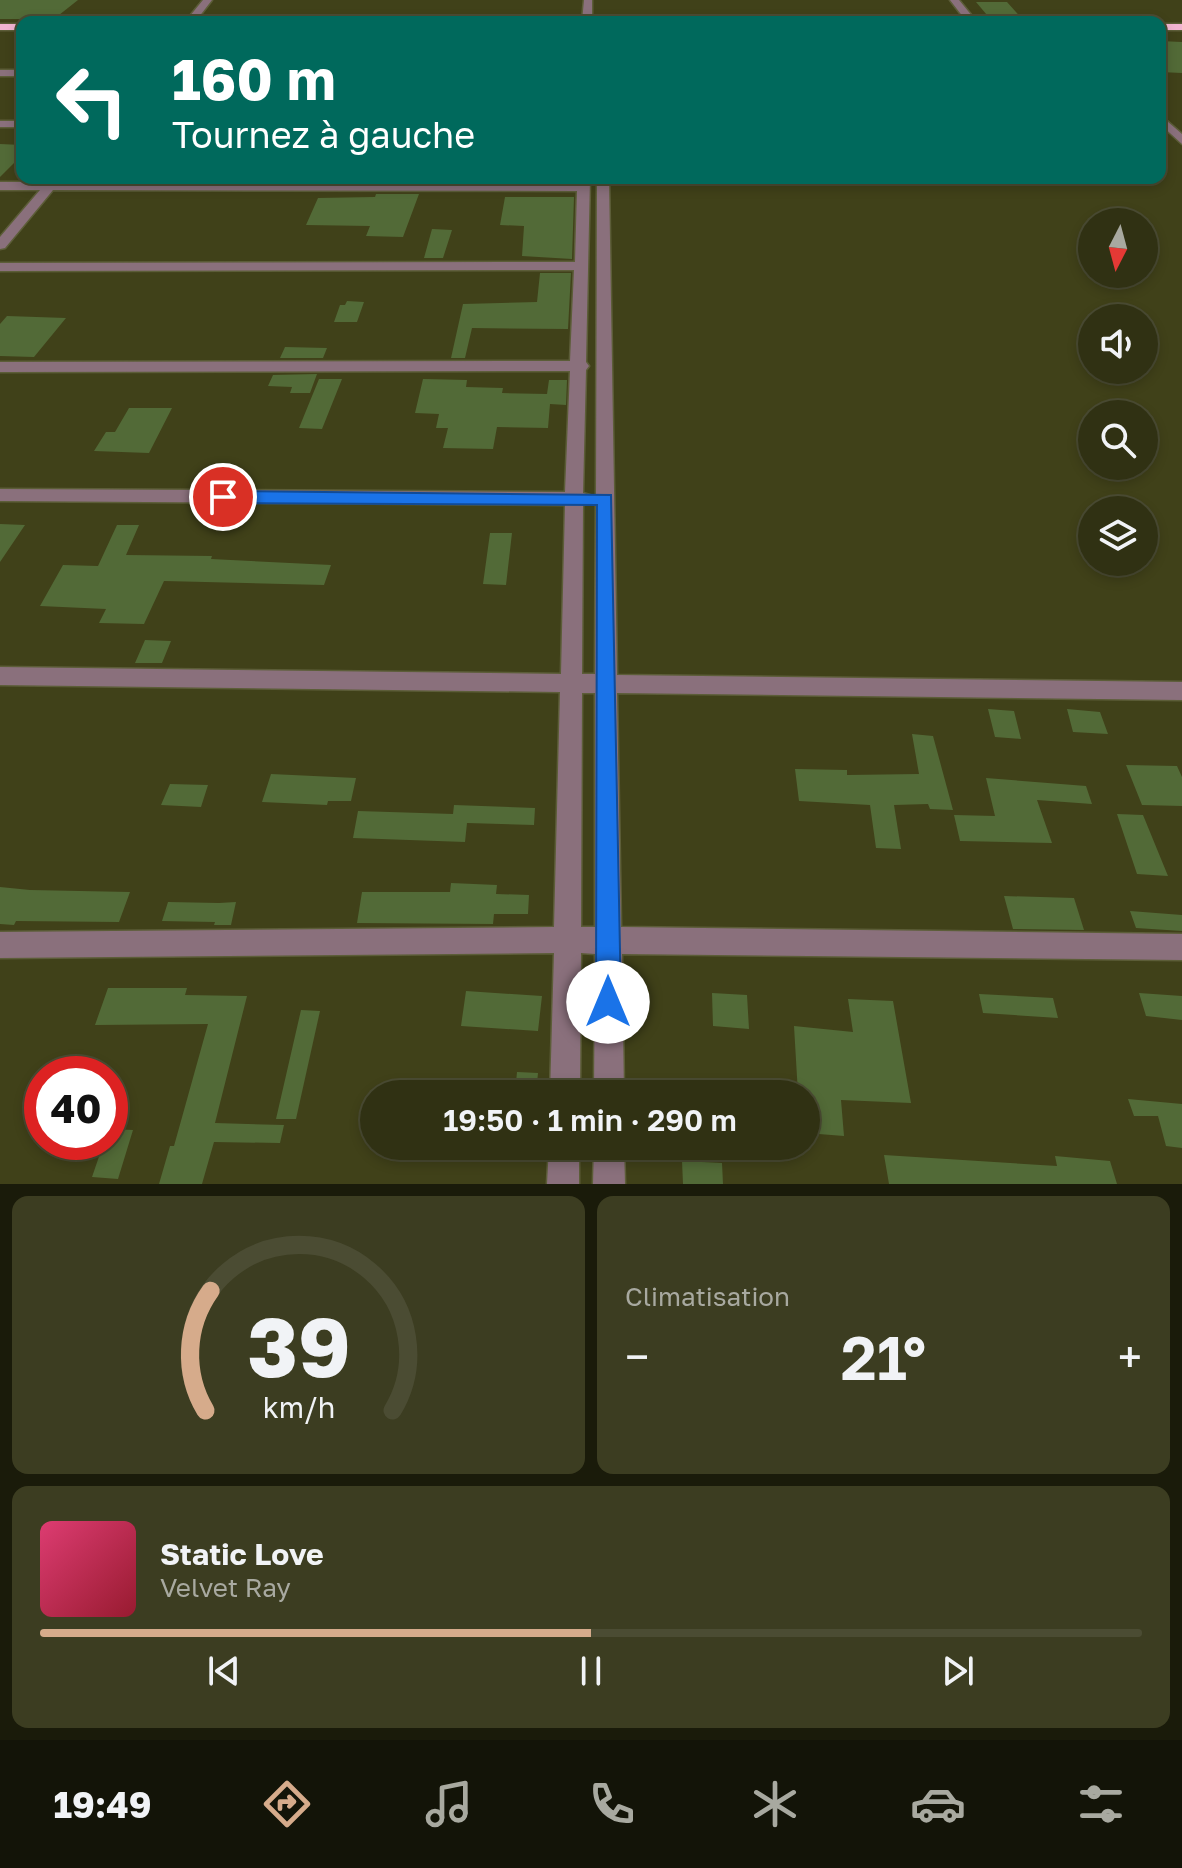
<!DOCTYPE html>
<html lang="fr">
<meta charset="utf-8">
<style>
:root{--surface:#303113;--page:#3c3d21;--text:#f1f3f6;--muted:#a8a9a0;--line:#4b4c33;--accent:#d6ab8b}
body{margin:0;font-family:"Golos Text",sans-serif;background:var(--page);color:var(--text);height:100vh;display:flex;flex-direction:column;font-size:30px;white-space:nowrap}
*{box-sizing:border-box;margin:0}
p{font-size:26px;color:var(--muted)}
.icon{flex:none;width:44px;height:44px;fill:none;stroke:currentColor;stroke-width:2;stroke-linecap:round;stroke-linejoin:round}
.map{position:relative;height:1184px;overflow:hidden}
.side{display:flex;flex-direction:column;gap:12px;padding:12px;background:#1a1b0a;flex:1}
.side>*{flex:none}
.guide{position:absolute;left:16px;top:16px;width:1150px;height:168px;border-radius:16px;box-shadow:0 4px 12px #0003,0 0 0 2px var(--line);background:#00695c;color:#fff;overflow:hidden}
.needle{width:52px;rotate:186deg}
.fabs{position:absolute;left:1078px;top:208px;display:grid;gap:16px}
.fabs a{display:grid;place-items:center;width:80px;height:80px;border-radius:50%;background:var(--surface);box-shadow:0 4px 12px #0003,0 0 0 2px var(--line);font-size:40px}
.speed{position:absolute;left:24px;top:1056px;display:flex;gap:16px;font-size:40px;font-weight:700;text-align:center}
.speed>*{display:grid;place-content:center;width:104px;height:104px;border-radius:50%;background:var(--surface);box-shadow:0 4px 12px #0003,0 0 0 2px var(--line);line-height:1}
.speed .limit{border:12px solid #d22;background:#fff;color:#111}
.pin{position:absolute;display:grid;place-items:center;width:68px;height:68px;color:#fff;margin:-34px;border:4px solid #fff;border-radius:50%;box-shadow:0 2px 8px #0007}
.me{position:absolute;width:88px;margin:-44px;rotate:0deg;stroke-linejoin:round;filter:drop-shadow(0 0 6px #0008)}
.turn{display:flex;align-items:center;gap:28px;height:168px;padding:0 24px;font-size:36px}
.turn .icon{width:104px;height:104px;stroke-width:2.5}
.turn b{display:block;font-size:56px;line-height:68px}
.big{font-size:60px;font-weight:600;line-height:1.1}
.side .card{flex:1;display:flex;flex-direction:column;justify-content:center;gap:12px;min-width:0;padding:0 28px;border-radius:16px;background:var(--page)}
.side .dial{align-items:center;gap:0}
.dial svg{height:208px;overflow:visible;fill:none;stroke:var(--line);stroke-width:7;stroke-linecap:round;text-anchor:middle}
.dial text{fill:var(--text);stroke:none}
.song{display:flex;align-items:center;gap:24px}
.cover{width:96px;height:96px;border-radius:12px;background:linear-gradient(135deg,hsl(340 70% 55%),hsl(350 70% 35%))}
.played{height:8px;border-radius:4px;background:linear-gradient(90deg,var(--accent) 50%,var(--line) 50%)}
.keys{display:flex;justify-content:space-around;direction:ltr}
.heat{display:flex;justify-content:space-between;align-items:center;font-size:44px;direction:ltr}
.side .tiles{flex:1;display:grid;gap:12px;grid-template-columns:1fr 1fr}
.card:last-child{grid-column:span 2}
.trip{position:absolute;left:360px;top:1080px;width:460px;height:80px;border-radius:40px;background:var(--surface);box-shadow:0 4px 12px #0003,0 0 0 2px var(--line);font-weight:600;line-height:80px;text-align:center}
.dock{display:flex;height:128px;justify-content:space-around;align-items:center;background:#131408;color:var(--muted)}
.dock .icon{width:56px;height:56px}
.dock .active{color:var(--accent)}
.dock b{font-size:36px;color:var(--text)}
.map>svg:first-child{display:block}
.building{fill:#526a37}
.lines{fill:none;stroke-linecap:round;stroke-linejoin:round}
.minor-casing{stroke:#5c5d38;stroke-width:3}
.highway-casing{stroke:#5c5d38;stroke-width:3}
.minor{fill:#8a707c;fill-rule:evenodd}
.highway{fill:#f1b3d0;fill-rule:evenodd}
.route{fill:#1a73e8;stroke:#114b97;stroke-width:2}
</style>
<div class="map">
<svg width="1182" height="1184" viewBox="0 0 1182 1184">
<rect width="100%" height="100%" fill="#404119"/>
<path class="building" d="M 0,0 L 78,0 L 54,19 L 0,19 Z
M 976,2 L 1007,2 L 1024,21 L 992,21 Z
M 1160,41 L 1182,42 L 1182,73 L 1160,72 Z
M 0,144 L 22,145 L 22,155 L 0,177 Z
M 376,194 L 419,194 L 403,237 L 366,236 L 370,226 L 306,225 L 318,198 L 375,197 Z
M 505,197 L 574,197 L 572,259 L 522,256 L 524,226 L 500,225 Z
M 432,229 L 452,230 L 443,258 L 424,258 Z
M 540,273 L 571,273 L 568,329 L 472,328 L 465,358 L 451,358 L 463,304 L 537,302 Z
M 347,301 L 364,302 L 357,322 L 334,322 L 340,305 L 345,305 Z
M 7,316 L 66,318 L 34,357 L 0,356 L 0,324 Z
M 285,347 L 327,348 L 323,358 L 280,358 Z
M 317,374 L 310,393 L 290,393 L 292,387 L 268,386 L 273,375 Z
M 319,379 L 342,379 L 322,429 L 299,428 Z
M 423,379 L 467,380 L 466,387 L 503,388 L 502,393 L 547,394 L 549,380 L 567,380 L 566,405 L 550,404 L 548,428 L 497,427 L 493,449 L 443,448 L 448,428 L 436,428 L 439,414 L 415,413 Z
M 129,408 L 172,408 L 149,453 L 94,451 L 106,432 L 115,432 Z
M 0,524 L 25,525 L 0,562 Z
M 117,525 L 139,525 L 126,555 L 212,556 L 211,559 L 331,565 L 324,585 L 164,581 L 144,624 L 99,623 L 106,609 L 40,606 L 63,565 L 98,566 Z
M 490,533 L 512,533 L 506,585 L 483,584 Z
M 145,640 L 171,641 L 162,663 L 135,663 Z
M 988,709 L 1014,711 L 1021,739 L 995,737 Z
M 1067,709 L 1100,712 L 1108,734 L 1073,732 Z
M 912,734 L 933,736 L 953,810 L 930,809 L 928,804 L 894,805 L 901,849 L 876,848 L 870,805 L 799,801 L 795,769 L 847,770 L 847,775 L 919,774 Z
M 1126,765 L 1177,766 L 1182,777 L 1182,806 L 1142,805 Z
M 271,774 L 356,778 L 351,801 L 328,801 L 327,805 L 262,802 Z
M 986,778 L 1086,786 L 1092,804 L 1037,800 L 1052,843 L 960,841 L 954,815 L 995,816 Z
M 170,784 L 208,785 L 201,807 L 161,805 Z
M 454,805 L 535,808 L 534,825 L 467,823 L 465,842 L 353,838 L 358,811 L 453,814 Z
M 1117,814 L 1143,815 L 1168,876 L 1137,874 Z
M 451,883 L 497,885 L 496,894 L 529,895 L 528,914 L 494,914 L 493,924 L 357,923 L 362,892 L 450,892 Z
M 0,887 L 30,890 L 130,892 L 119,922 L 16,921 L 14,925 L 0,924 Z
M 1004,896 L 1074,898 L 1084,930 L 1013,929 Z
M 168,902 L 219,903 L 236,902 L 231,925 L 214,925 L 215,922 L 162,921 Z
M 1130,911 L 1182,915 L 1182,931 L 1136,928 Z
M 108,988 L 187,988 L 185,995 L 247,996 L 215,1123 L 284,1125 L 280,1143 L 214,1142 L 202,1184 L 159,1184 L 170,1146 L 174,1146 L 208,1024 L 95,1025 Z
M 466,991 L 542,996 L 538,1031 L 461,1026 Z
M 712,993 L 747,995 L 749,1029 L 713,1026 Z
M 1139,993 L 1182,996 L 1182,1020 L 1146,1016 Z
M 979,994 L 1053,998 L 1058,1018 L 983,1013 Z
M 848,999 L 893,1001 L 911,1103 L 841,1100 L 844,1136 L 806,1133 L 806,1094 L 798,1094 L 794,1026 L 853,1032 Z
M 301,1010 L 320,1011 L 296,1119 L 276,1119 Z
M 517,1072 L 538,1073 L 536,1094 L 515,1093 Z
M 1128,1099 L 1182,1104 L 1182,1148 L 1166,1146 L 1158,1116 L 1134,1116 Z
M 110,1129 L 133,1130 L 118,1179 L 92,1177 L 104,1142 L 110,1142 Z
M 884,1155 L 1057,1166 L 1055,1156 L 1110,1161 L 1117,1184 L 889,1184 Z
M 682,1161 L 722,1163 L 723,1184 L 683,1184 Z"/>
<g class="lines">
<g class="minor-casing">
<path id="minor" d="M 203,0 L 212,0 L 195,22 L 185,22 Z
M 584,0 L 592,0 L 592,22 L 582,22 Z
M 950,0 L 959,0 L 977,22 L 967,22 Z
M 0,70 L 22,70 L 22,76 L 0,76 Z
M 1160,115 L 1182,134 L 1182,144 L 1160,124 Z
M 0,121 L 22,121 L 22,127 L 0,127 Z
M 50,178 L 58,178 L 59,182 L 578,183 L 578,178 L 590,178 L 586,362 L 589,366 L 586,370 L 583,493 L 596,497 L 597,178 L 609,178 L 617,675 L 1182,682 L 1182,700 L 617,693 L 621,927 L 1182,934 L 1182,960 L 622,954 L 624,1094 L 594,1094 L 595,954 L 581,953 L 580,1094 L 550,1094 L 554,953 L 0,958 L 0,932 L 554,927 L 560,692 L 0,685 L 0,667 L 561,674 L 565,505 L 0,501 L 0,489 L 565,492 L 570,371 L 0,372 L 0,362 L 570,361 L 574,270 L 0,271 L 0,263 L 575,262 L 577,191 L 53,190 L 5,248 L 0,249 L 0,237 L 40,190 L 0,190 L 0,182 L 46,182 ZM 596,501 L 595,674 L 582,674 L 583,505 ZM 582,693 L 595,693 L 595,927 L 581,927 Z
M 549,1146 L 579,1146 L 579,1184 L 547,1184 Z
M 594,1146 L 624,1146 L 625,1184 L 593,1184 Z"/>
</g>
<g class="highway-casing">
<path id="highway" d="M 0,24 L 22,24 L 22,30 L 0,30 Z
M 1160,24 L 1182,24 L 1182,30 L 1160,30 Z"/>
</g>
<use href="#minor" class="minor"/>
<use href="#highway" class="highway"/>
</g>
<path class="route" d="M 223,491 L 611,495 L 621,1002 L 617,1011 L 608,1014 L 599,1011 L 596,1002 L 597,505 L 223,503 L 215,497 Z"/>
</svg>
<div class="fabs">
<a><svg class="needle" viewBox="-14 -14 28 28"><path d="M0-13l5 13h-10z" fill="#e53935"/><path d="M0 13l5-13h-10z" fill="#a8a9a0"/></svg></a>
<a><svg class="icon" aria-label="sound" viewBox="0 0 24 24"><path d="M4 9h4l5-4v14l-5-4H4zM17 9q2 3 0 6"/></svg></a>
<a><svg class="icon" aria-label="search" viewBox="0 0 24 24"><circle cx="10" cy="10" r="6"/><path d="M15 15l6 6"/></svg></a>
<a><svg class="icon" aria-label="layers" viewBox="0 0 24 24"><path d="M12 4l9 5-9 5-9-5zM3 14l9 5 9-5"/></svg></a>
</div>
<div class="speed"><div class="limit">40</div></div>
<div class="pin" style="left:223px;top:497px;background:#d93025"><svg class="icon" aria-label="arrive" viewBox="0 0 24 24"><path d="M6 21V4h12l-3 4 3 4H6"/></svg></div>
<svg class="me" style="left:608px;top:1002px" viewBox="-20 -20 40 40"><circle r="19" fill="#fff"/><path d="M0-13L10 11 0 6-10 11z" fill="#1a73e8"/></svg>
<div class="trip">19:50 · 1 min · 290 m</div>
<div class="guide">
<div class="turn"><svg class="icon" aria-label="left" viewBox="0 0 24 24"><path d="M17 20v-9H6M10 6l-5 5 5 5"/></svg><div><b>160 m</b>Tournez à gauche</div></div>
</div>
</div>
<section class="side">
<div class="tiles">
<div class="card dial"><svg viewBox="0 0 100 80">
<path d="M14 69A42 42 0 1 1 86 69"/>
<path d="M14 69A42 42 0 0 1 16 23" stroke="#d6ab8b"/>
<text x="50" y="56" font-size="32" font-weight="700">39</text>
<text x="50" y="72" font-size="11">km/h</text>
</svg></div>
<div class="card"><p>Climatisation</p>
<div class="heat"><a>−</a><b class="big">21°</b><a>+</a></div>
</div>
<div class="card">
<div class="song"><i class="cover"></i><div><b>Static Love</b><p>Velvet Ray</p></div></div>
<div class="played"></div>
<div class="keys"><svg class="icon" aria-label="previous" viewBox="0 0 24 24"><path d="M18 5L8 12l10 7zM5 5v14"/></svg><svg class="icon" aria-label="pause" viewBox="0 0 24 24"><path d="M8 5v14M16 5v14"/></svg><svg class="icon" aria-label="next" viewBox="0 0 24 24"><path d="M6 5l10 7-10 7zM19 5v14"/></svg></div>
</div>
</div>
</section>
<nav class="dock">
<b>19:49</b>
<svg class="icon active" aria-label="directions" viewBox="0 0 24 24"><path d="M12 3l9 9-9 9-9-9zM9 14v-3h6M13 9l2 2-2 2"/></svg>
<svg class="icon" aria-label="music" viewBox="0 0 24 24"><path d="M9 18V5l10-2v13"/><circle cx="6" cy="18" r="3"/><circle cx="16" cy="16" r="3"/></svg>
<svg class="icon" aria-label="phone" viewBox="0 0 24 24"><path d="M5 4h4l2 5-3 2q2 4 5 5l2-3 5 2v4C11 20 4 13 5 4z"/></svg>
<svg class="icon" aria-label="climate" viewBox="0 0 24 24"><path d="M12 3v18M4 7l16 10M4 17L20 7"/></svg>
<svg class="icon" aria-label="car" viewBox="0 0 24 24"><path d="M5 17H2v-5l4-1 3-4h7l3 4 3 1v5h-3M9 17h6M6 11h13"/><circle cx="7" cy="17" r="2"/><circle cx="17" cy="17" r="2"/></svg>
<svg class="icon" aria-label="filters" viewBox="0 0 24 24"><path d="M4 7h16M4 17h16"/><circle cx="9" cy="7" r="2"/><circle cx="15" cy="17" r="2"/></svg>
</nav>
